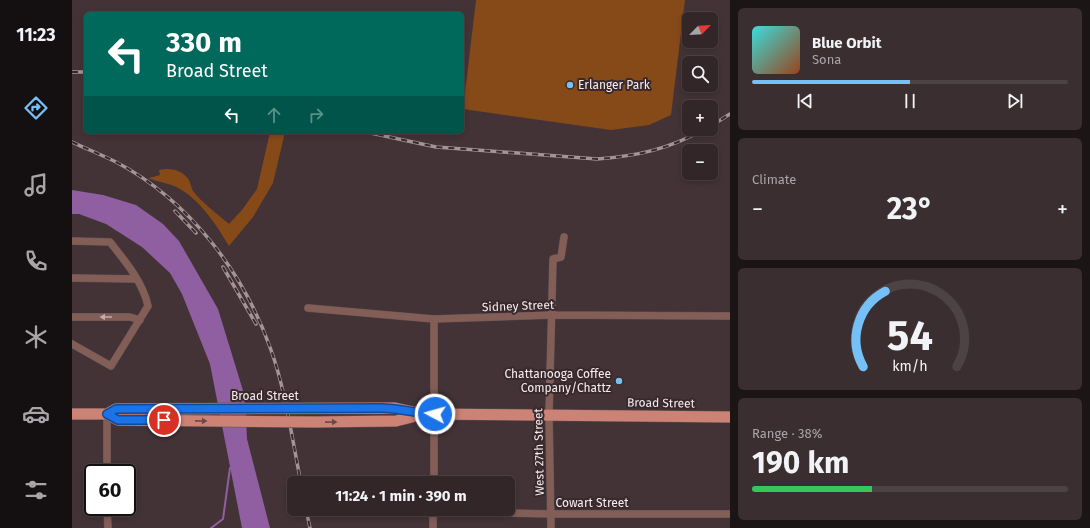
<!DOCTYPE html>
<meta charset="utf-8">
<style>
:root{--surface:#322628;--page:#3a2e30;--text:#f1f3f6;--muted:#a8a5a8;--line:#4d4345;--accent:#75c0f6}
body{margin:0;font-family:"Fira Sans",sans-serif;background:var(--page);color:var(--text);height:100vh;display:flex;flex-direction:column;font-size:15px;white-space:nowrap}
*{box-sizing:border-box;margin:0}
p{font-size:13px;color:var(--muted)}
.icon{flex:none;width:22px;height:22px;fill:none;stroke:currentColor;stroke-width:2;stroke-linecap:round;stroke-linejoin:round}
.map{position:relative;flex:1;overflow:hidden}
.drawer{display:flex;flex-direction:column;gap:8px;padding:8px;background:#1c1516;width:360px}
.drawer>*{flex:none}
.hud{position:absolute;left:12px;top:12px;width:380px;height:122px;border-radius:6px;box-shadow:0 2px 6px #0003,0 0 0 1px var(--line);background:#00695c;color:#fff;overflow:hidden}
.needle{width:26px;rotate:66deg}
.controls{position:absolute;left:610px;top:12px;display:grid;gap:8px}
.controls a{display:grid;place-items:center;width:36px;height:36px;border-radius:6px;background:var(--surface);box-shadow:0 2px 6px #0003,0 0 0 1px var(--line);font-size:20px}
.speed{position:absolute;left:12px;top:464px;display:flex;gap:8px;font-size:20px;font-weight:700;text-align:center}
.speed>*{display:grid;place-content:center;width:52px;height:52px;border-radius:50%;background:var(--surface);box-shadow:0 2px 6px #0003,0 0 0 1px var(--line);line-height:1}
.speed .limit{border:2px solid #111;border-radius:6px;background:#fff;color:#111}
.pin{position:absolute;display:grid;place-items:center;width:34px;height:34px;color:#fff;margin:-17px;border:2px solid #fff;border-radius:50%;box-shadow:0 1px 4px #0007}
.me{position:absolute;width:44px;margin:-22px;rotate:276deg;stroke-linejoin:round;filter:drop-shadow(0 0 3px #0008)}
.turn{display:flex;align-items:center;gap:14px;height:84px;padding:0 16px;font-size:18px}
.turn .icon{width:52px;height:52px;stroke-width:2.5}
.turn b{display:block;font-size:28px;line-height:34px}
.lanes{display:flex;align-items:center;height:38px;padding:0 16px;background:#0003;justify-content:center;gap:20px;direction:ltr}
.lanes .off{opacity:.35}
.big{font-size:30px;font-weight:700;line-height:1.1}
.drawer .widget{flex:1;display:flex;flex-direction:column;justify-content:center;gap:6px;min-width:0;padding:0 14px;border-radius:6px;background:var(--page)}
.drawer .dial{align-items:center;gap:0}
.dial svg{height:104px;overflow:visible;fill:none;stroke:var(--line);stroke-width:7;stroke-linecap:round;text-anchor:middle}
.dial text{fill:var(--text);stroke:none}
.song{display:flex;align-items:center;gap:12px}
.cover{width:48px;height:48px;border-radius:6px;background:linear-gradient(135deg,hsl(180 70% 55%),hsl(20 70% 35%))}
.played{height:4px;border-radius:2px;background:linear-gradient(90deg,var(--accent) 50%,var(--line) 50%)}
.keys{display:flex;justify-content:space-around;direction:ltr}
.heat{display:flex;justify-content:space-between;align-items:center;font-size:22px;direction:ltr}
.charge{height:6px;border-radius:3px;background:linear-gradient(90deg,#34c759 38%,var(--line) 0)}
.trip{position:absolute;left:215px;top:476px;width:228px;height:40px;border-radius:6px;background:var(--surface);box-shadow:0 2px 6px #0003,0 0 0 1px var(--line);font-weight:700;line-height:40px;text-align:center}
main{display:flex;flex:1;min-height:0}
.tab-bar{display:flex;flex-direction:column;width:72px;justify-content:space-around;align-items:center;background:#140f10;color:var(--muted)}
.tab-bar .icon{width:28px;height:28px}
.tab-bar .selected{color:var(--accent)}
.tab-bar b{font-size:18px;color:var(--text)}
.map>svg:first-child{display:block}
.green{fill:#864a18}
.water{fill:#8f5fa1}
.lines{fill:none;stroke-linecap:round;stroke-linejoin:round}
.stream{stroke:#8f5fa1;stroke-width:2}
.minor-casing{stroke:#605153;stroke-width:8}
.primary-casing{stroke:#605153;stroke-width:12}
.minor{stroke:#835e57;stroke-width:7}
.primary{stroke:#cc8274;stroke-width:11}
.rail-casing{stroke:#a29497;stroke-width:3.5}
.rail{stroke:#38292c;stroke-width:2;stroke-dasharray:6;stroke-linecap:butt}
.primary-bridge-casing{stroke:#605153;stroke-width:12;stroke-linecap:butt}
.primary-bridge{stroke:#cc8274;stroke-width:11}
.oneway{fill:#c3acaa}
.oneway2{fill:#6c4845}
.route-casing{stroke:#114b97;stroke-width:10}
.route{stroke:#1a73e8;stroke-width:7}
.poi-dot{fill:#75c0f6;stroke:#38292c;stroke-width:1.5}
.labels{text-anchor:middle;stroke-width:4;stroke-linejoin:round;paint-order:stroke}
.poi-label{font-size:12px;fill:#f7ecee;stroke:#38292c;text-anchor:start}
.street-label{font-size:12px;fill:#f7ecee;stroke:#38292c}
</style>
<main>
<nav class="tab-bar">
<b>11:23</b>
<svg class="icon selected" aria-label="directions" viewBox="0 0 24 24"><path d="M12 3l9 9-9 9-9-9zM9 14v-3h6M13 9l2 2-2 2"/></svg>
<svg class="icon" aria-label="music" viewBox="0 0 24 24"><path d="M9 18V5l10-2v13"/><circle cx="6" cy="18" r="3"/><circle cx="16" cy="16" r="3"/></svg>
<svg class="icon" aria-label="phone" viewBox="0 0 24 24"><path d="M5 4h4l2 5-3 2q2 4 5 5l2-3 5 2v4C11 20 4 13 5 4z"/></svg>
<svg class="icon" aria-label="climate" viewBox="0 0 24 24"><path d="M12 3v18M4 7l16 10M4 17L20 7"/></svg>
<svg class="icon" aria-label="car" viewBox="0 0 24 24"><path d="M5 17H2v-5l4-1 3-4h7l3 4 3 1v5h-3M9 17h6M6 11h13"/><circle cx="7" cy="17" r="2"/><circle cx="17" cy="17" r="2"/></svg>
<svg class="icon" aria-label="filters" viewBox="0 0 24 24"><path d="M4 7h16M4 17h16"/><circle cx="9" cy="7" r="2"/><circle cx="15" cy="17" r="2"/></svg>
</nav>
<div class="map">
<svg width="658" height="528" viewBox="0 0 658 528">
<rect width="100%" height="100%" fill="#433336"/>
<path class="green" d="M 404,0 L 613,0 L 599,115 L 577,125 L 539,130 L 391,109 Z
M 198,132 L 213,132 L 201,183 L 181,217 L 157,246 C 145,226 129,201 108,189 C 100,184 88,182 78,179 L 77,178 L 88,175 L 87,170 C 98,167 111,170 117,180 C 119,184 119,189 122,192 C 127,200 149,217 157,224 L 170,210 L 185,189 Z"/>
<path class="water" d="M 0,190 L 31,195 L 64,205 L 91,224 L 107,241 L 146,309 L 173,397 L 175,439 L 198,528 L 170,528 L 138,364 L 110,294 L 98,273 L 70,247 L 34,224 L 7,214 L 0,214 Z"/>
<g class="lines">
<path class="stream" d="M 139,528 L 151,519 L 158,468 L 160,467"/>
<g class="minor-casing">
<path id="minor" d="M 0,241 L 38,242 C 53,261 71,282 76,306 L 39,366 L 0,344
M 0,278 L 64,279
M 236,308 L 362,319 L 480,315 L 658,316
M 0,317 L 58,317 L 68,320
M 35,473 L 35,414
M 362,483 L 362,319
M 35,507 L 36,528
M 381,512 L 479,514 L 658,514
M 361,528 L 361,509
M 479,528 L 477,415 L 481,259 L 489,257 L 492,237"/>
</g>
<g class="primary-casing">
<path id="primary" d="M 0,414 L 35,414
M 352,414 L 658,417"/>
</g>
<use href="#minor" class="minor"/>
<use href="#primary" class="primary"/>
<g class="rail-casing">
<path id="rail" d="M 0,72 L 14,72
M 639,126 L 658,114
M 294,132 L 364,147 L 525,159 C 566,156 597,149 633,129
M 0,142 C 15,149 30,155 44,162 C 118,201 172,273 199,350 C 214,392 220,439 229,483
M 103,211 L 124,233
M 151,267 L 184,324
M 234,509 L 238,528"/>
</g>
<use href="#rail" class="rail"/>
<g class="primary-bridge-casing">
<path id="primary-bridge" d="M 35,414 L 46,420 L 243,422 L 324,421 L 352,414
M 35,414 L 44,409 L 323,408 L 350,414"/>
</g>
<use href="#primary-bridge" class="primary-bridge"/>
</g>
<defs><path id="oneway-solid" d="M-6-.8H1V-3.2L6.5 0L1 3.2V.8H-6Z"/></defs>
<use class="oneway" href="#oneway-solid" transform="translate(34 317) rotate(180)"/>
<g class="oneway2">
<use href="#oneway-solid" transform="translate(129 421) rotate(1)"/>
<use href="#oneway-solid" transform="translate(259 422) rotate(-1)"/>
</g>
<g class="lines">
<g class="route-casing">
<path id="route" d="M 92,420 L 46,420 L 35,414 L 44,409 L 309,408 C 328,408 345,414 363,414"/>
</g>
<use href="#route" class="route"/>
</g>
<g class="poi-dot">
<circle cx="498" cy="85" r="4"/>
<circle cx="547" cy="381" r="4"/>
</g>
<g class="labels">
<g class="poi-label">
<text x="506" y="89">Erlanger Park</text>
<text x="539" y="378" text-anchor="end">Chattanooga Coffee<tspan x="539" dy="14">Company/Chattz</tspan></text>
</g>
<g class="street-label">
<text transform="translate(446 306) rotate(-2)" y="4">Sidney Street</text>
<text x="193" y="400">Broad Street</text>
<text transform="translate(589 403) rotate(1)" y="4">Broad Street</text>
<text transform="translate(467 452) rotate(-91)" y="4">West 27th Street</text>
<text x="520" y="507">Cowart Street</text>
</g>
</g>
</svg>
<div class="controls">
<a><svg class="needle" viewBox="-14 -14 28 28"><path d="M0-13l5 13h-10z" fill="#e53935"/><path d="M0 13l5-13h-10z" fill="#a8a5a8"/></svg></a>
<a><svg class="icon" aria-label="search" viewBox="0 0 24 24"><circle cx="10" cy="10" r="6"/><path d="M15 15l6 6"/></svg></a>
<a>+</a>
<a>−</a>
</div>
<div class="speed"><div class="limit">60</div></div>
<div class="pin" style="left:92px;top:420px;background:#d93025"><svg class="icon" aria-label="arrive" viewBox="0 0 24 24"><path d="M6 21V4h12l-3 4 3 4H6"/></svg></div>
<svg class="me" style="left:363px;top:414px" viewBox="-20 -20 40 40"><circle r="17" fill="#1a73e8" stroke="#fff" stroke-width="3"/><path d="M0-11L8 9 0 5-8 9z" fill="#fff"/></svg>
<div class="trip">11:24 · 1 min · 390 m</div>
<div class="hud">
<div class="turn"><svg class="icon" aria-label="left" viewBox="0 0 24 24"><path d="M17 20v-9H6M10 6l-5 5 5 5"/></svg><div><b>330 m</b>Broad Street</div></div>
<div class="lanes"><svg class="icon" aria-label="left" viewBox="0 0 24 24"><path d="M17 20v-9H6M10 6l-5 5 5 5"/></svg><svg class="icon off" aria-label="ahead" viewBox="0 0 24 24"><path d="M12 20V5M6 11l6-6 6 6"/></svg><svg class="icon off" aria-label="right" viewBox="0 0 24 24"><path d="M7 20v-9h11M14 6l5 5-5 5"/></svg></div>
</div>
</div>
<section class="drawer">
<div class="widget">
<div class="song"><i class="cover"></i><div><b>Blue Orbit</b><p>Sona</p></div></div>
<div class="played"></div>
<div class="keys"><svg class="icon" aria-label="previous" viewBox="0 0 24 24"><path d="M18 5L8 12l10 7zM5 5v14"/></svg><svg class="icon" aria-label="pause" viewBox="0 0 24 24"><path d="M8 5v14M16 5v14"/></svg><svg class="icon" aria-label="next" viewBox="0 0 24 24"><path d="M6 5l10 7-10 7zM19 5v14"/></svg></div>
</div>
<div class="widget"><p>Climate</p>
<div class="heat"><a>−</a><b class="big">23°</b><a>+</a></div>
</div>
<div class="widget dial"><svg viewBox="0 0 100 80">
<path d="M14 69A42 42 0 1 1 86 69"/>
<path d="M14 69A42 42 0 0 1 31 11" stroke="#75c0f6"/>
<text x="50" y="56" font-size="32" font-weight="700">54</text>
<text x="50" y="72" font-size="11">km/h</text>
</svg></div>
<div class="widget"><p>Range · 38%</p><b class="big">190 km</b><div class="charge"></div></div>
</section>
</main>
